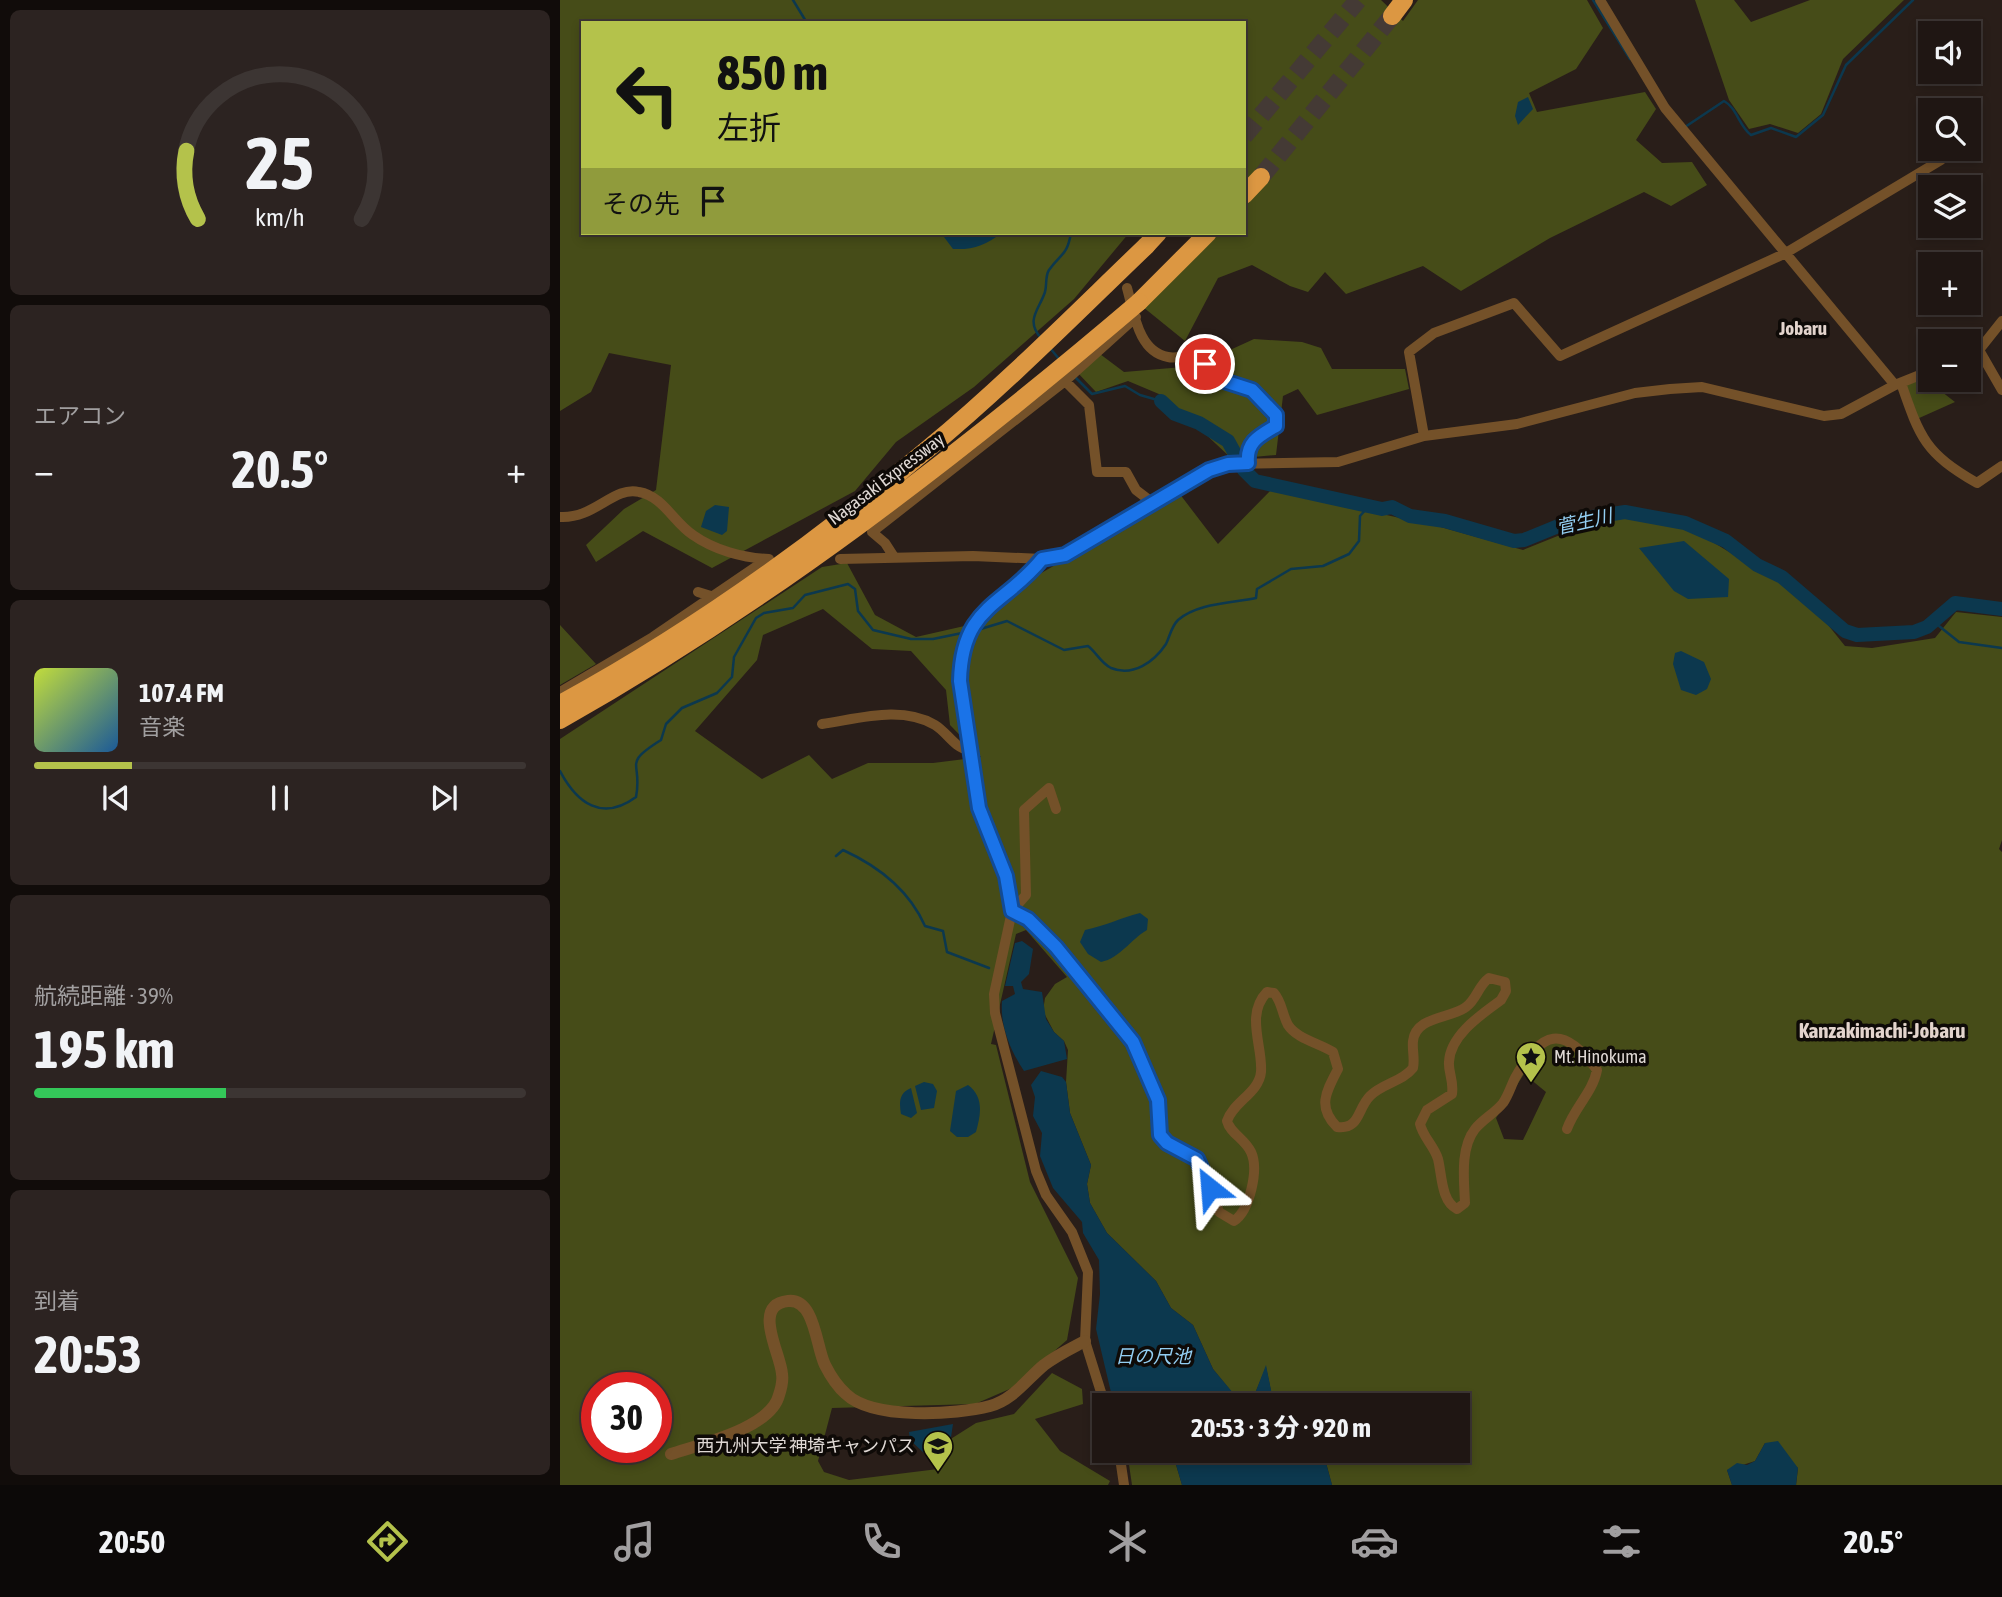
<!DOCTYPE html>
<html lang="ja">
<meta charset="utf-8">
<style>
:root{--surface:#1f1613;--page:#2c2321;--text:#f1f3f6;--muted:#a19fa0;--line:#3c3533;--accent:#b4c24b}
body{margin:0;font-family:"Asap Condensed","Noto Sans JP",sans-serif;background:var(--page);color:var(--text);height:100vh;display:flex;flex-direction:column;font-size:26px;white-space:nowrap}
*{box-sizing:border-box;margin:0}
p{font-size:23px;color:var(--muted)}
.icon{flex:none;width:38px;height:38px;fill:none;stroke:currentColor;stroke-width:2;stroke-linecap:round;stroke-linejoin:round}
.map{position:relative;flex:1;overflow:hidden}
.drawer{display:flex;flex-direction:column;gap:10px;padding:10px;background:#110c0a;width:560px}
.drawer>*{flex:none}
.banner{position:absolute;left:21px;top:21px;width:665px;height:214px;border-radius:0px;box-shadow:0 4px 10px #0003,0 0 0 2px var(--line);background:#b4c24b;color:#111;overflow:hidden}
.tools{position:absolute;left:1358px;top:21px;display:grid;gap:14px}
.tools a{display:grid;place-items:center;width:63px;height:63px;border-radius:0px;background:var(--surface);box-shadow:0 4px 10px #0003,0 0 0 2px var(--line);font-size:35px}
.speed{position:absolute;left:21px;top:1372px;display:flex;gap:14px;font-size:35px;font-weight:700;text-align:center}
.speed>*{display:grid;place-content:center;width:91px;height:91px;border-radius:50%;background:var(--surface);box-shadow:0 4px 10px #0003,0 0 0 2px var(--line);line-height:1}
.speed .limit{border:10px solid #d22;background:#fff;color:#111}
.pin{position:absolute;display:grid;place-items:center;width:60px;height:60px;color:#fff;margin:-30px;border:4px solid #fff;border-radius:50%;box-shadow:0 2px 7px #0007}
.me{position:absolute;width:77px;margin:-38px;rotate:332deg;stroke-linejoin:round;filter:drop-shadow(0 0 5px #0008)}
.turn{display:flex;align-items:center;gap:24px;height:147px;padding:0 21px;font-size:32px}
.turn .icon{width:91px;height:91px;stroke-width:2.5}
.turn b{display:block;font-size:49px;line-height:60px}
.then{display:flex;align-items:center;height:66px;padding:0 21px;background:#0003;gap:14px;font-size:26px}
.big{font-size:52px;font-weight:700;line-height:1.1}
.drawer .card{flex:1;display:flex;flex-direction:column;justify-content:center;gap:10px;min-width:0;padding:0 24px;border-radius:10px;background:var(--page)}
.drawer .dial{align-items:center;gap:0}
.dial svg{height:182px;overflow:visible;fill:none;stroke:var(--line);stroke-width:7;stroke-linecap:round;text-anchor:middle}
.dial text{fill:var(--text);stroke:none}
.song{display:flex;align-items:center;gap:21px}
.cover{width:84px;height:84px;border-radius:10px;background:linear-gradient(135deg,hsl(70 70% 55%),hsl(210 70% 35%))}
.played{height:7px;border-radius:4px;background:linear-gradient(90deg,var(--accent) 20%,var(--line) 20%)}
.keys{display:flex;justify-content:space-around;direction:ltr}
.heat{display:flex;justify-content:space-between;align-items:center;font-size:38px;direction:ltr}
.charge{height:10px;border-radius:5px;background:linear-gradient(90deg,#34c759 39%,var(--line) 0)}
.trip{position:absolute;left:532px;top:1393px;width:378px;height:70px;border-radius:0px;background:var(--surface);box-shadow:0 4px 10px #0003,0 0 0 2px var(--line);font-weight:700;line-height:70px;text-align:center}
.tab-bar{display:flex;height:112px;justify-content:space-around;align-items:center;background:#0c0908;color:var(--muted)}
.tab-bar .icon{width:49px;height:49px}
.tab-bar .on{color:var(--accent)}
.tab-bar b{font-size:32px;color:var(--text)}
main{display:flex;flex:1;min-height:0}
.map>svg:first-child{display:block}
.green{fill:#464c18;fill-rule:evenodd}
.water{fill:#0c384e}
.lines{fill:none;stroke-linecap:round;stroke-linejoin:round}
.stream{stroke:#0c384e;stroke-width:2.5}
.river{stroke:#0c384e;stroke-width:14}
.motorway-tunnel{stroke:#443a35;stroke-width:18;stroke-dasharray:18 9;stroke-linecap:butt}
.minor{stroke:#745129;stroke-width:10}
.tertiary{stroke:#745129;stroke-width:12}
.motorway{stroke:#dc9742;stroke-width:18}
.motorway-bridge{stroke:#dc9742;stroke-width:18}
.route-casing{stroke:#114b97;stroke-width:18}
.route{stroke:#1a73e8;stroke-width:12}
.labels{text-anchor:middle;stroke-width:7;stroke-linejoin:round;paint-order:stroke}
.street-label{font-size:18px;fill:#dfd8d4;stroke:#0e0a07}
.poi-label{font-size:18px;fill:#dfd8d4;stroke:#0e0a07;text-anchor:start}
.neighbourhood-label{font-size:19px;font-weight:bold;fill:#e3d4cd;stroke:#0e0a07}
.water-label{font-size:19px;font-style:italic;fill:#93cef2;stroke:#0e0a07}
.quarter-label{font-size:21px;font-weight:bold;fill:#e3d4cd;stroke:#0e0a07}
</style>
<main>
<section class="drawer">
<div class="card dial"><svg viewBox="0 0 100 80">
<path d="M14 69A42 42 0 1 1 86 69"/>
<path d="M14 69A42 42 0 0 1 9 39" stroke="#b4c24b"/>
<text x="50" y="56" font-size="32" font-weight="700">25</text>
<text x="50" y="72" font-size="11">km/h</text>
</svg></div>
<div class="card"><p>エアコン</p>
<div class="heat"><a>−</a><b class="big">20.5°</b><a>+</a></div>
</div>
<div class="card">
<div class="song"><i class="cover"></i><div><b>107.4 FM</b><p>音楽</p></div></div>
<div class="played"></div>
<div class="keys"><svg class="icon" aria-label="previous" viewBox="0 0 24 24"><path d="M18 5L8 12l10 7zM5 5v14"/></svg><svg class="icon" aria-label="pause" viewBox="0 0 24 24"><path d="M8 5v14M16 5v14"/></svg><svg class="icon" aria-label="next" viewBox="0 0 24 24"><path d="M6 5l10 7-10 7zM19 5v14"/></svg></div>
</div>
<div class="card"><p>航続距離 · 39%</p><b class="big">195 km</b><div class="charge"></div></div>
<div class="card"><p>到着</p><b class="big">20:53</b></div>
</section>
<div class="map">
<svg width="1442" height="1485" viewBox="0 0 1442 1485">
<rect width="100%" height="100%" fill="#291e19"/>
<path class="green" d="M 0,0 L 821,0 L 843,21 L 858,0 L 1027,0 L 1043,28 L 1016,69 L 969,93 L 977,112 L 1085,92 L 1096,109 L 1076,140 L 1102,163 L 1132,162 L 1147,185 L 1111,206 L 1084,192 L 990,238 L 901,291 L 863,266 L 786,294 L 765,272 L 748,292 L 730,286 L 692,265 L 658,278 L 625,341 L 583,307 L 657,233 L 684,233 L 684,23 L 23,23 L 23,233 L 569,233 L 514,299 L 414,387 L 336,442 L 295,491 L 152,568 L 83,531 L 36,562 L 26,545 L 64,509 L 96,490 L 111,365 L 49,353 L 31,392 L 0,411 Z
M 1135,0 L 1174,0 L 1191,22 L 1250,0 L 1344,0 L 1283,59 L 1261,114 L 1238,133 L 1210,124 L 1189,129 L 1169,100 Z
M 694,339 L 742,342 L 761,348 L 772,369 L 845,369 L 849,389 L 757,415 L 738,389 L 723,396 L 716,455 L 672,459 L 606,397 L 568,381 L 536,392 L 517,372 L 540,354 L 564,372 L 635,366 Z
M 1364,378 L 1395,402 L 1357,419 L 1346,385 Z
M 711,490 L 877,526 L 963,550 L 1020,527 L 1062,518 L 1133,530 L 1248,600 L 1285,646 L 1312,648 L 1375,638 L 1396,612 L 1442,617 L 1442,840 L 1439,849 L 1442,852 L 1442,1485 L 1236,1485 L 1238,1468 L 1205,1443 L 1195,1461 L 1167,1470 L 1172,1485 L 772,1485 L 765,1459 L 750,1451 L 898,1451 L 898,1405 L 714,1405 L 706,1367 L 694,1396 L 679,1401 L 653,1369 L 633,1325 L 611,1308 L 596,1281 L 547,1233 L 530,1203 L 527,1184 L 531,1165 L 510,1113 L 506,1082 L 508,1050 L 504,1041 L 494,1032 L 483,1011 L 485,998 L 495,984 L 507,977 L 466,930 L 456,934 L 431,1044 L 436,1045 L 470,1182 L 518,1278 L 507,1340 L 452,1388 L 415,1404 L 272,1408 L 258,1461 L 264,1472 L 289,1480 L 378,1469 L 367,1454 L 416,1423 L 454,1414 L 492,1373 L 522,1389 L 523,1404 L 475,1419 L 500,1451 L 550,1481 L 548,1485 L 0,1485 L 0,739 L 262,567 L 287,563 L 315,615 L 356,637 L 422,622 L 447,593 L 619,493 L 658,544 ZM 263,609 L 312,649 L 351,651 L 386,690 L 390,725 L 421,757 L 373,763 L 308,763 L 272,779 L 249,755 L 202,779 L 135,731 L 197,660 L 203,635 ZM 964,1074 L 986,1092 L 963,1140 L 944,1139 L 936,1118 ZM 37,1388 L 96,1388 L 96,1447 L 37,1447 Z
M 0,625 L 36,664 L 0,685 Z
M 567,1451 L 612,1451 L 622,1485 L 572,1485 Z"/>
<path class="water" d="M 968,97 L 973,109 L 958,125 L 955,116 L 958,102 Z
M 381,233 L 442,233 C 425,245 414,250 393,249 Z
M 155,505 L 169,507 L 167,531 L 162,535 L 141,527 L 146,511 Z
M 1124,541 L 1169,579 L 1168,597 L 1128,599 L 1114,591 L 1079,548 Z
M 1121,651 L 1144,662 L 1151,679 L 1147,689 L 1136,695 L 1121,690 L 1113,664 L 1115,653 Z
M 580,913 L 588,919 L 587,930 C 570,940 560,958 541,962 L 528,954 L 520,942 L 525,930 C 545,926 560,918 580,913 Z
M 462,941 L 473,949 L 469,974 L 461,982 L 463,989 L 482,992 L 486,1019 L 494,1032 L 504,1041 L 507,1059 L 464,1071 C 450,1050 440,1026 442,1001 L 455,994 L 453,986 L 445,986 L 455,943 Z
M 481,1071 L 502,1077 L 506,1082 L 510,1113 L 531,1165 L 527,1184 L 530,1203 L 547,1233 L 596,1281 L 611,1308 L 633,1325 L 653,1369 L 679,1400 L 694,1396 L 706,1365 L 714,1405 L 554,1405 L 536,1329 L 540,1294 L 539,1260 L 523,1233 L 522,1222 L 493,1188 L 480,1156 L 482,1133 L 473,1116 L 475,1097 L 471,1085 Z
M 364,1082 L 373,1084 L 377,1091 L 374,1108 L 361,1110 L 355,1086 Z
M 408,1085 C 424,1097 421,1114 416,1132 L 408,1137 L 397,1137 L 390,1131 L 396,1091 Z
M 351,1088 L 357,1113 L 351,1118 L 341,1114 C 339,1102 339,1093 351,1088 Z
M 393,1424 L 390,1444 L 365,1454 L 350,1440 L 349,1432 Z
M 1218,1441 L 1238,1468 L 1236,1485 L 1172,1485 L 1167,1470 L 1177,1463 L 1187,1465 L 1195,1461 L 1205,1443 Z
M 612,1451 L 750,1451 L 765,1459 L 772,1485 L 622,1485 Z"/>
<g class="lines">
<path class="stream" d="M 233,0 L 247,23
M 1033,0 L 1070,59
M 1125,127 L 1164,101 C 1177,108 1179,126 1191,135 L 1211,128 L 1236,137 L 1263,115 L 1286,65 L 1353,0
M 481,338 C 465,320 479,310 485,292 C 487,285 485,276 489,270 C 501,253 507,256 511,233
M 490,348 L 499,359
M 515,377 L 532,394 L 565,386 L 580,395 L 601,401
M 1374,622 L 1399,642 L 1442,648
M 414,631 L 447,621 L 504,650 L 528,646 C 536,652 541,663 551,668 C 573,677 594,662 606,644 C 610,636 611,627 618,620 C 637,603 672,603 696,598 L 697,589 L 731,569 L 763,566 L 789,554 L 799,541 L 800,516 L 809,506
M 0,771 C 17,803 42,822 76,797 C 83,761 61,765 101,740 L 106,724 L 122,708 L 157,693 L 172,677 L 174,657 L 196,618 L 204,613 L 233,608 L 245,595 L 288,584 L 295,589 L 298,611 L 313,630 L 351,639 L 373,639 L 407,632
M 276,856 L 283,850 C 318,866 349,890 365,926 L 383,931 L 387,952 L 429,968"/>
<path class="river" d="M 601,401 L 615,414 L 639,423 L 668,441 L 684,470 L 695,481 L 822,509 L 832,507 L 850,516 L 885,521 L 954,541 L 964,540 L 1013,520 L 1065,512 L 1125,523 L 1166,541 L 1197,565 L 1222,577 L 1285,631 L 1297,635 L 1354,632 L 1367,627 L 1395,603 L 1442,609"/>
<path class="motorway-tunnel" d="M 684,136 L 798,0
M 701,177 L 832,16"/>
<path class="minor" d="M 1040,0 L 1105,108 L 1335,385
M 567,288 C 574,312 578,352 608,357 C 618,359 627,354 636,357 L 658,379 L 697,394 L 716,415 L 716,426 C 699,436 686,442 688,463
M 1419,350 L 1442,390
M 1409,354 L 1419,350 L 1442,321
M 505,381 L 576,317
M 1341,383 C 1360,438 1365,453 1417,483 L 1442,466
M 864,436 L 849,352 L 874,333 L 954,303 L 1000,356 L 1224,254 L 1381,160
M 0,517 C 35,519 53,486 79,492 C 103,496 114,523 133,535 C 154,550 183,558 209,559
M 334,557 L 325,543 L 312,532 L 505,381 L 529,405 L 537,472 L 566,472 L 576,490 L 593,503
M 280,559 L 413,556 L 482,559 L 505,555 L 649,470 L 668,464 L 778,462 L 864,436 L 957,424 L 1075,393 L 1110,389 L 1142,387 L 1264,416 L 1281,414 L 1335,385 L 1370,371
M 482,559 C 444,607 402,605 400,681 L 419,808 L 451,894 L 452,911 L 434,994 L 435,1013 L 476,1171 L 486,1195 L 512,1232 L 528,1272 L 525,1341 L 545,1405
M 138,592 L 154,597
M 0,692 L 93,637 L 206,560
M 262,724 C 298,719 341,705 375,725 C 388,733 393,747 409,750
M 452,911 L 468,919 L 496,947 L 573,1042 L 598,1100 L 601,1135 L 607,1143 L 637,1159 L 646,1173 L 659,1212 L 674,1221 C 690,1210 699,1169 691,1152 C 685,1139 670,1133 667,1121 C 673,1102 699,1093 701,1072 C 703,1046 685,1015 707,992 L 714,993 C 722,1002 722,1014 728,1025 C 737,1039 759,1043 773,1052 L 778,1069 C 766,1092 757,1107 777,1127 C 800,1130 797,1109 810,1096 C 823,1083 842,1082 853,1068 C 855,1059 852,1050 853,1041 C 856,1016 890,1019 906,1007 C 917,999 918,986 929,978 L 945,982 L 946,991 L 941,1000 C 922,1014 890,1035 889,1062 C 888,1072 894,1080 892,1094 L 867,1110 L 860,1124 C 863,1137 874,1146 878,1159 C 882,1175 881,1201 897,1209 L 905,1203 C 904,1180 900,1148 915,1129 C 923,1119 935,1113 943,1103 C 948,1096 951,1086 955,1078 C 982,1030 1003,1024 1037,1070 C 1033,1092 1014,1108 1007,1129
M 452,911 L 466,895 L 464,810 L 489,788 L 496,809
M 559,1451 L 564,1485"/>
<path class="tertiary" d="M 111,1454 C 141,1444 211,1428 219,1395 C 221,1389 223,1380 222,1374 C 221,1354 191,1305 228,1301 C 255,1298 256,1347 265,1365 C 270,1375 278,1387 286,1394 C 313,1420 396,1415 430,1406 C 453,1400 467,1379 484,1365 C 497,1355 512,1348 525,1341"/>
<path class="motorway" d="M 832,16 L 844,0
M 684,195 L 701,177
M 586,246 L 598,233
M 579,302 L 648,233"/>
<path class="motorway-bridge" d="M 0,704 C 131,633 255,544 369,448 C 445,385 515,314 586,246
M 0,720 C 209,602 397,457 579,302"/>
</g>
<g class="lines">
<g class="route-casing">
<path id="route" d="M 645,364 L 658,379 L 692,390 L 716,415 L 716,426 C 699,436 686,442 688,463 L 668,464 L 649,470 L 505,555 L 482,559 C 443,607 402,605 400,681 L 419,808 L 446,876 L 452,911 L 468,919 L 496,947 L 573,1042 L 598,1100 L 600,1135 L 607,1143 L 637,1159 L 650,1188"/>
</g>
<use href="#route" class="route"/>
</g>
<defs>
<g id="sight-pin" transform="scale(1.575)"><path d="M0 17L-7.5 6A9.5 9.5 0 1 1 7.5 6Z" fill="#b4c24b" stroke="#0e0a07"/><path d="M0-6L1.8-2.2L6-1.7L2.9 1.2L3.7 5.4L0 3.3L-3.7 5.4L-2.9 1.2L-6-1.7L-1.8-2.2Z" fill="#111"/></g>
<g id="university-pin" transform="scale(1.575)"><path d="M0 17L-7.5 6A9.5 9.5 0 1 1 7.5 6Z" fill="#b4c24b" stroke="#0e0a07"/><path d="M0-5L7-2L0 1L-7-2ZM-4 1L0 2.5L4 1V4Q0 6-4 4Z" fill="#111"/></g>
</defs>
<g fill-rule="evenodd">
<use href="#sight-pin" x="971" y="1057"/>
<use href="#university-pin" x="378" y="1446"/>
</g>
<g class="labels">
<g class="street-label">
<text transform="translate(326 479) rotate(-37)" y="6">Nagasaki Expressway</text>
</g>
<g class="poi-label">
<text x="994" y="1063">Mt. Hinokuma</text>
<text x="355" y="1452" text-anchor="end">西九州大学 神埼キャンパス</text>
</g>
<g class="neighbourhood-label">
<text x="1243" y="335">Jobaru</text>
</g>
<g class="water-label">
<text transform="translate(1024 521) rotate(-13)" y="7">菅生川</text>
<text x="593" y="1363">日の尺池</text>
</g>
<g class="quarter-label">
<text x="1322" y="1038">Kanzakimachi-Jobaru</text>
</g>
</g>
</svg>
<div class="tools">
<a><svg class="icon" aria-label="sound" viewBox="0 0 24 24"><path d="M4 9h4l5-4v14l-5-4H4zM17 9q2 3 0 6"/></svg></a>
<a><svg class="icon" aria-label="search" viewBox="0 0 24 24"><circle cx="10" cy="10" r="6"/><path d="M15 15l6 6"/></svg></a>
<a><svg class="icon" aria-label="layers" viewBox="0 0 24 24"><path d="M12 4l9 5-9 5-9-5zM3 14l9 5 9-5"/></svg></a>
<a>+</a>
<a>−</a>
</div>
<div class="speed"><div class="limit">30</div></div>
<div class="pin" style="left:645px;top:364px;background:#d93025"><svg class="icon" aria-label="arrive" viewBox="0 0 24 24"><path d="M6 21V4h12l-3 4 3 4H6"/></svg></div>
<svg class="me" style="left:650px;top:1188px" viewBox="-20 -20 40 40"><path d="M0-17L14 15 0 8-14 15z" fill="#1a73e8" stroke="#fff" stroke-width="4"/></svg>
<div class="trip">20:53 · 3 分 · 920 m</div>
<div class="banner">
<div class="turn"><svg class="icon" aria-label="left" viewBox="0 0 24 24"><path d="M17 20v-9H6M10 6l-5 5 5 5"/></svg><div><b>850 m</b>左折</div></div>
<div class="then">その先<svg class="icon" aria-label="arrive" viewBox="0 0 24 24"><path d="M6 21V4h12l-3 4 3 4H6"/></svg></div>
</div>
</div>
</main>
<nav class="tab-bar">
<b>20:50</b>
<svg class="icon on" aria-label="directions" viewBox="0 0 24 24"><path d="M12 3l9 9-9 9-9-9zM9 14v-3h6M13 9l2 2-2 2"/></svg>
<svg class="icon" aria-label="music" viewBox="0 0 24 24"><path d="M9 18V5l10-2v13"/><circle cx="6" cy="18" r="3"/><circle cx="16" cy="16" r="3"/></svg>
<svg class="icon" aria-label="phone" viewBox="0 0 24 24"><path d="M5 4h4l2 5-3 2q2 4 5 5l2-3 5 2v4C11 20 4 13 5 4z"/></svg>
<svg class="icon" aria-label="climate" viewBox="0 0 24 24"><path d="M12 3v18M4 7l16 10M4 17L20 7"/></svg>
<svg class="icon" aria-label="car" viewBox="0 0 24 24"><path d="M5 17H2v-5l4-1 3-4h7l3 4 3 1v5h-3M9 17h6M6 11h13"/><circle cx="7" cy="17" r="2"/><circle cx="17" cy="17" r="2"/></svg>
<svg class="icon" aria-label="filters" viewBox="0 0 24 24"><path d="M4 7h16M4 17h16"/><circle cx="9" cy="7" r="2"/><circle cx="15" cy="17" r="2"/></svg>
<b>20.5°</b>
</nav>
